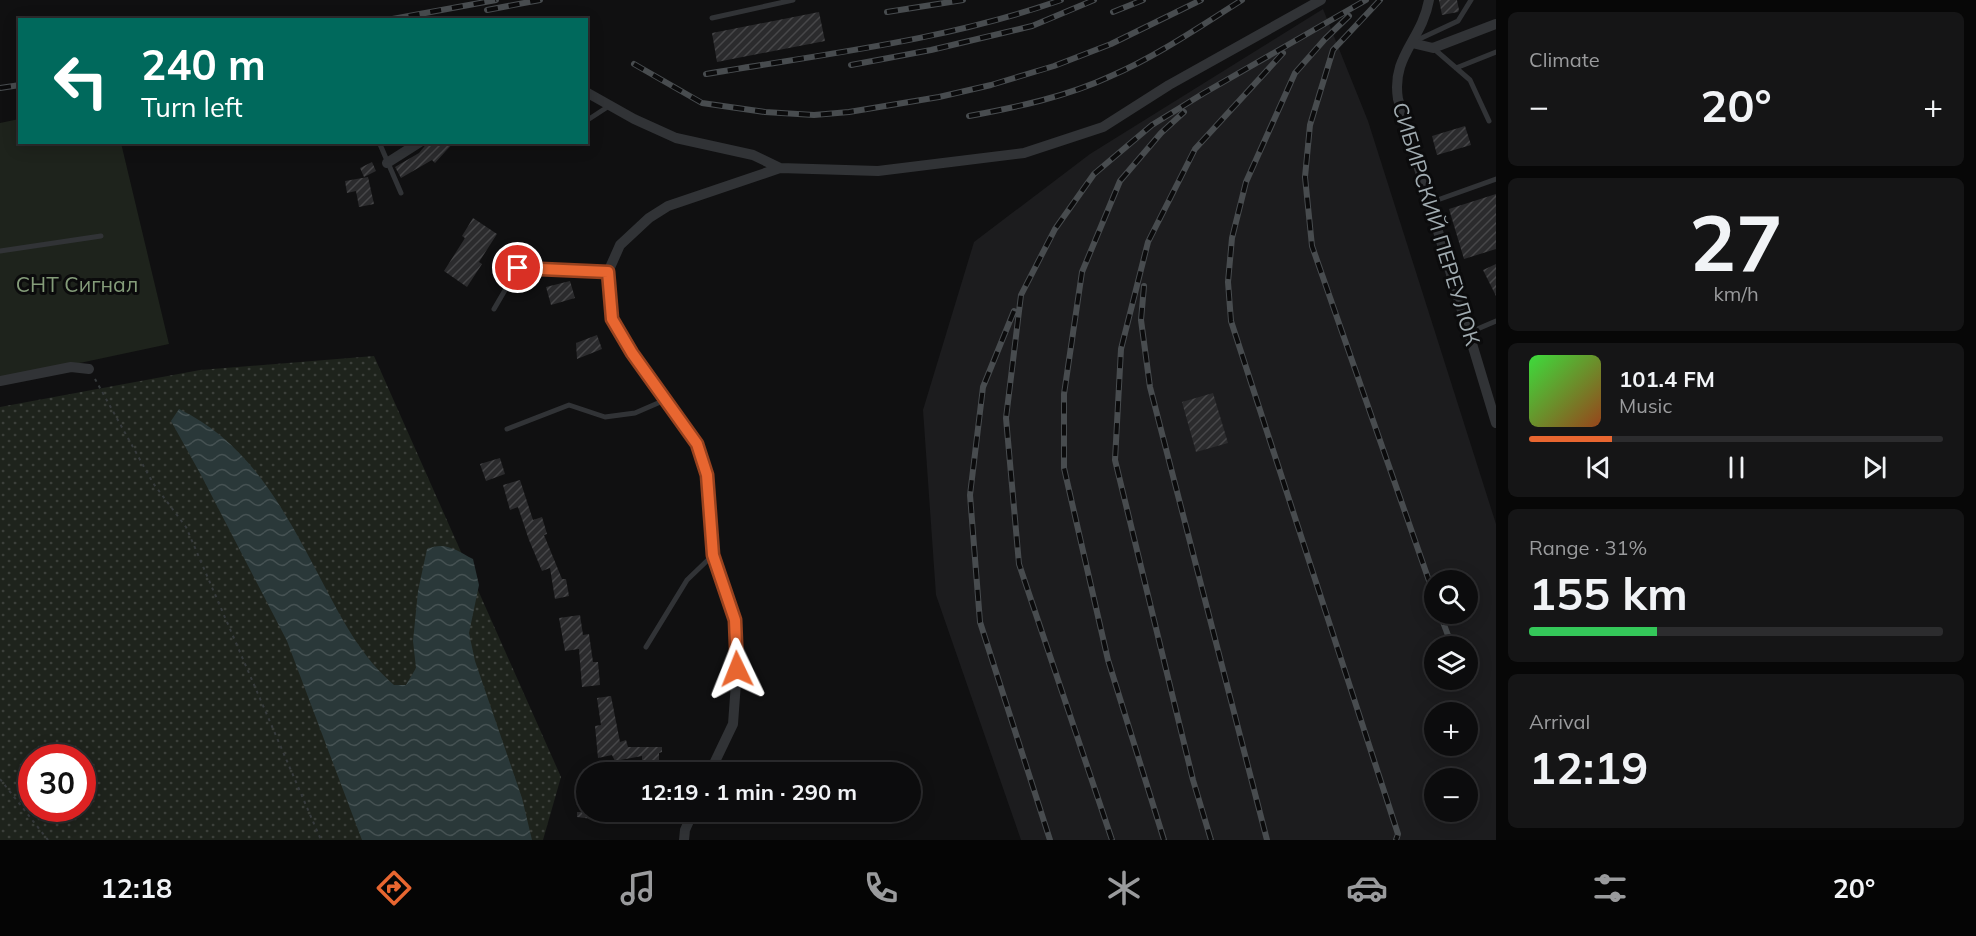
<!DOCTYPE html>
<meta charset="utf-8">
<style>
:root{--surface:#0c0c0d;--page:#151516;--text:#f1f3f6;--muted:#9a9b9d;--line:#2c2c2e;--accent:#e86630}
body{margin:0;font-family:Mulish,sans-serif;background:var(--page);color:var(--text);height:100vh;display:flex;flex-direction:column;font-size:22px;white-space:nowrap}
*{box-sizing:border-box;margin:0}
p{font-size:20px;color:var(--muted)}
.icon{flex:none;width:33px;height:33px;fill:none;stroke:currentColor;stroke-width:2;stroke-linecap:round;stroke-linejoin:round}
.map{position:relative;flex:1;overflow:hidden}
.side{display:flex;flex-direction:column;gap:12px;padding:12px;background:#070707;width:480px}
.side>*{flex:none}
.hud{position:absolute;left:18px;top:18px;width:570px;height:126px;border-radius:0px;box-shadow:0 3px 15px #0003,0 0 0 2px var(--line);background:#00695c;color:#fff;overflow:hidden}
.tools{position:absolute;left:1424px;top:570px;display:grid;gap:12px}
.tools a{display:grid;place-items:center;width:54px;height:54px;border-radius:50%;background:var(--surface);box-shadow:0 3px 15px #0003,0 0 0 2px var(--line);font-size:30px}
.speed{position:absolute;left:18px;top:744px;display:flex;gap:12px;font-size:30px;font-weight:700;text-align:center}
.speed>*{display:grid;place-content:center;width:78px;height:78px;border-radius:50%;background:var(--surface);box-shadow:0 3px 15px #0003,0 0 0 2px var(--line);line-height:1}
.speed .limit{border:9px solid #d22;background:#fff;color:#111}
.pin{position:absolute;display:grid;place-items:center;width:51px;height:51px;color:#fff;margin:-26px;border:3px solid #fff;border-radius:50%;box-shadow:0 2px 6px #0007}
.me{position:absolute;width:66px;margin:-33px;rotate:358deg;stroke-linejoin:round;filter:drop-shadow(0 0 4px #0008)}
.turn{display:flex;align-items:center;gap:21px;height:126px;padding:0 24px;font-size:27px}
.turn .icon{width:78px;height:78px;stroke-width:2.5}
.turn b{display:block;font-size:42px;line-height:51px}
.big{font-size:45px;font-weight:700;line-height:1.1}
.side .widget{flex:1;display:flex;flex-direction:column;justify-content:center;gap:9px;min-width:0;padding:0 21px;border-radius:9px;background:var(--page)}
.side .dial{align-items:center;gap:0}
.dial b{font-size:78px;line-height:1}
.song{display:flex;align-items:center;gap:18px}
.cover{width:72px;height:72px;border-radius:9px;background:linear-gradient(135deg,hsl(120 70% 55%),hsl(20 70% 35%))}
.played{height:6px;border-radius:3px;background:linear-gradient(90deg,var(--accent) 20%,var(--line) 20%)}
.keys{display:flex;justify-content:space-around;direction:ltr}
.heat{display:flex;justify-content:space-between;align-items:center;font-size:33px;direction:ltr}
.charge{height:9px;border-radius:4px;background:linear-gradient(90deg,#34c759 31%,var(--line) 0)}
.trip{position:absolute;left:576px;top:762px;width:345px;height:60px;border-radius:30px;background:var(--surface);box-shadow:0 3px 15px #0003,0 0 0 2px var(--line);font-weight:700;line-height:60px;text-align:center}
.tabs{display:flex;height:96px;justify-content:space-around;align-items:center;background:#050505;color:var(--muted)}
.tabs .icon{width:42px;height:42px}
.tabs .selected{color:var(--accent)}
.tabs b{font-size:27px;color:var(--text)}
main{display:flex;flex:1;min-height:0}
.map>svg:first-child{display:block}
.built{fill:#1c1c1e;fill-rule:evenodd}
.grass{fill:url(#grass-dots);fill-rule:evenodd}
.garden{fill:#1e231c}
.water{fill:url(#water-waves)}
.building{fill:url(#building-hatch)}
.lines{fill:none;stroke-linecap:round;stroke-linejoin:round}
.path{stroke:#373b3d;stroke-width:2;stroke-dasharray:3 4.5;stroke-linecap:butt}
.lane{stroke:#313336;stroke-width:5}
.street{stroke:#313336;stroke-width:10}
.rail-casing{stroke:#484c4f;stroke-width:6}
.rail{stroke:#0b0b0c;stroke-width:4;stroke-dasharray:11;stroke-linecap:butt}
.route-casing{stroke:#97421f;stroke-width:15}
.route{stroke:#e86630;stroke-width:10}
.labels{text-anchor:middle;stroke-width:6;stroke-linejoin:round;paint-order:stroke}
.street-label{font-size:21px;fill:#a1acb1;stroke:#0b0b0c}
.park-label{font-size:21px;fill:#849c79;stroke:#0b0b0c}
</style>
<main>
<div class="map">
<svg width="1496" height="840" viewBox="0 0 1496 840">
<defs>
<pattern id="grass-dots" width="8" height="8" patternUnits="userSpaceOnUse" patternTransform="scale(1.5)"><rect width="8" height="8" fill="#1e231c"/><path d="M2 2h.1M6 6h.1" fill="none" stroke="#3c403b" stroke-width="1.8" stroke-linecap="round"/></pattern>
<pattern id="water-waves" width="16" height="10" patternUnits="userSpaceOnUse" patternTransform="scale(1.5)"><rect width="16" height="10" fill="#2a3839"/><path d="M0 5q4-4 8 0t8 0" fill="none" stroke="#465253"/></pattern>
<pattern id="building-hatch" width="6" height="6" patternUnits="userSpaceOnUse" patternTransform="scale(1.5)"><rect width="6" height="6" fill="#2b2b2d"/><path d="M-1 1l2-2M0 6l6-6M5 7l2-2" fill="none" stroke="#474749"/></pattern>
</defs>
<rect width="100%" height="100%" fill="#101011"/>
<path class="built" d="M 1323,9 L 1368,121 L 1496,524 L 1496,840 L 1021,840 L 936,595 L 923,410 L 974,242 L 1090,154 ZM 1434,580 L 1467,580 L 1467,614 L 1434,614 ZM 1434,646 L 1467,646 L 1467,680 L 1434,680 ZM 1434,712 L 1467,712 L 1467,746 L 1434,746 ZM 1434,778 L 1467,778 L 1467,812 L 1434,812 Z"/>
<path class="grass" d="M 374,356 L 561,777 L 543,840 L 0,840 L 0,407 L 200,370 ZM 32,758 L 82,758 L 82,808 L 32,808 Z"/>
<path class="garden" d="M 19,119 L 20,142 L 121,143 L 169,344 L 0,380 L 0,123 Z"/>
<path class="water" d="M 179,409 C 254,445 289,519 326,589 C 345,625 363,658 394,685 L 406,685 L 416,668 L 413,641 L 418,591 L 427,549 C 445,541 456,550 473,559 L 479,585 L 469,633 L 475,661 L 522,798 L 532,840 L 362,840 L 287,641 L 201,475 L 171,421 Z"/>
<path class="building" d="M 1439,0 L 1457,0 L 1459,10 L 1458,12 L 1442,15 Z
M 819,12 L 825,41 L 717,62 L 712,33 Z
M 1465,126 L 1471,145 L 1437,155 L 1432,136 Z
M 428,142 L 454,142 L 435,163 L 432,160 L 401,178 L 395,167 L 419,153 Z
M 372,162 L 376,171 L 364,177 L 360,168 Z
M 368,177 L 374,204 L 359,207 L 356,191 L 347,193 L 345,181 Z
M 1496,194 L 1496,249 L 1464,259 L 1449,209 Z
M 473,218 L 497,234 L 479,262 L 482,264 L 467,287 L 444,271 L 465,238 L 462,236 Z
M 1496,264 L 1496,296 L 1483,270 Z
M 570,281 L 575,298 L 551,305 L 546,287 Z
M 597,335 L 602,349 L 577,359 L 576,343 Z
M 1213,393 L 1228,443 L 1196,452 L 1182,402 Z
M 500,458 L 505,474 L 486,481 L 480,464 Z
M 520,480 L 533,520 L 542,517 L 547,534 L 544,535 L 562,579 L 566,579 L 569,596 L 555,599 L 550,568 L 542,571 L 529,540 L 518,507 L 510,510 L 503,485 Z
M 580,615 L 583,635 L 589,634 L 593,662 L 598,662 L 600,685 L 582,687 L 579,649 L 565,651 L 559,618 Z
M 611,696 L 620,742 L 626,740 L 628,747 L 662,747 L 662,752 L 659,753 L 659,771 L 642,771 L 642,756 L 615,761 L 612,755 L 598,758 L 595,726 L 601,725 L 597,698 Z
M 577,812 L 616,812 L 615,822 L 577,817 Z"/>
<g class="lines">
<path class="path" d="M 95,379 L 153,483 L 186,527 L 321,840
M 0,779 L 48,840"/>
<path class="lane" d="M 712,18 L 793,0
M 1413,42 L 1458,21 L 1471,0
M 1433,48 L 1470,80 L 1489,121
M 1456,68 L 1496,52
M 586,121 L 609,106
M 379,142 L 401,193
M 1429,203 L 1496,179
M 0,251 L 101,236
M 494,309 L 518,268 L 608,272
M 1468,333 L 1496,321
M 507,429 L 569,405 L 605,417 L 635,413 L 665,400
M 646,647 L 687,580 L 713,555"/>
<path class="street" d="M 1429,0 C 1422,40 1391,56 1398,99 L 1496,423
M 1412,43 L 1433,48 L 1496,24
M 586,92 L 634,119 L 676,138 L 753,155 L 780,168 L 878,171 L 1024,153 L 1103,127 L 1169,85 L 1321,0
M 387,163 L 420,142
M 0,381 L 71,367 L 89,369
M 710,772 L 733,724 L 737,669 L 735,620 L 713,555 L 707,475 L 697,444 L 632,353 L 612,319 L 608,272 L 620,245 L 649,218 L 668,206 L 780,168
M 684,840 L 685,830 L 693,812"/>
<g class="rail-casing">
<path id="rail" d="M 1380,0 L 1333,50 L 1310,125 L 1305,177 L 1312,246 L 1434,595
M 487,10 L 540,0
M 887,12 L 963,0
M 1113,12 L 1143,0
M 1349,16 L 1325,39 L 1295,73 L 1246,182 L 1232,238 L 1228,282 L 1231,321 L 1398,834 L 1396,840
M 387,20 L 496,0
M 634,64 L 702,103 L 765,112 L 814,115 L 849,112 L 939,97 L 991,85 L 1054,66 L 1111,44 L 1201,0
M 851,65 L 931,50 L 1032,26 L 1094,0
M 706,74 C 825,54 947,40 1061,0
M 0,88 L 20,85
M 969,116 C 1017,107 1066,97 1111,76 C 1157,56 1199,27 1242,0
M 1144,286 L 1141,320 L 1150,387 L 1267,840
M 1014,311 L 983,387 L 970,495 L 980,622 L 1050,840
M 1440,614 L 1452,646
M 1112,840 L 1019,564 L 1006,418 L 1021,295 L 1055,229 L 1094,174 L 1152,125 L 1204,93 L 1366,0
M 1164,840 L 1108,660 L 1064,468 L 1064,394 L 1082,272 L 1120,181 L 1161,133 L 1184,112
M 1211,840 L 1193,780 L 1115,460 L 1121,349 L 1148,242 L 1195,149 L 1283,53"/>
</g>
<use href="#rail" class="rail"/>
</g>
<g class="lines">
<g class="route-casing">
<path id="route" d="M 518,268 L 608,272 L 612,319 L 632,353 L 697,444 L 707,475 L 713,555 L 735,620 L 737,669"/>
</g>
<use href="#route" class="route"/>
</g>
<g class="labels">
<g class="street-label">
<text transform="translate(1436 224) rotate(73)" y="7">СИБИРСКИЙ ПЕРЕУЛОК</text>
</g>
<g class="park-label">
<text x="77" y="292">СНТ Сигнал</text>
</g>
</g>
</svg>
<div class="tools">
<a><svg class="icon" aria-label="search" viewBox="0 0 24 24"><circle cx="10" cy="10" r="6"/><path d="M15 15l6 6"/></svg></a>
<a><svg class="icon" aria-label="layers" viewBox="0 0 24 24"><path d="M12 4l9 5-9 5-9-5zM3 14l9 5 9-5"/></svg></a>
<a>+</a>
<a>−</a>
</div>
<div class="speed"><div class="limit">30</div></div>
<div class="pin" style="left:518px;top:268px;background:#d93025"><svg class="icon" aria-label="arrive" viewBox="0 0 24 24"><path d="M6 21V4h12l-3 4 3 4H6"/></svg></div>
<svg class="me" style="left:737px;top:669px" viewBox="-20 -20 40 40"><path d="M0-17L14 15 0 8-14 15z" fill="#e86630" stroke="#fff" stroke-width="4"/></svg>
<div class="trip">12:19 · 1 min · 290 m</div>
<div class="hud">
<div class="turn"><svg class="icon" aria-label="left" viewBox="0 0 24 24"><path d="M17 20v-9H6M10 6l-5 5 5 5"/></svg><div><b>240 m</b>Turn left</div></div>
</div>
</div>
<section class="side">
<div class="widget"><p>Climate</p>
<div class="heat"><a>−</a><b class="big">20°</b><a>+</a></div>
</div>
<div class="widget dial"><b>27</b><p>km/h</p></div>
<div class="widget">
<div class="song"><i class="cover"></i><div><b>101.4 FM</b><p>Music</p></div></div>
<div class="played"></div>
<div class="keys"><svg class="icon" aria-label="previous" viewBox="0 0 24 24"><path d="M18 5L8 12l10 7zM5 5v14"/></svg><svg class="icon" aria-label="pause" viewBox="0 0 24 24"><path d="M8 5v14M16 5v14"/></svg><svg class="icon" aria-label="next" viewBox="0 0 24 24"><path d="M6 5l10 7-10 7zM19 5v14"/></svg></div>
</div>
<div class="widget"><p>Range · 31%</p><b class="big">155 km</b><div class="charge"></div></div>
<div class="widget"><p>Arrival</p><b class="big">12:19</b></div>
</section>
</main>
<nav class="tabs">
<b>12:18</b>
<svg class="icon selected" aria-label="directions" viewBox="0 0 24 24"><path d="M12 3l9 9-9 9-9-9zM9 14v-3h6M13 9l2 2-2 2"/></svg>
<svg class="icon" aria-label="music" viewBox="0 0 24 24"><path d="M9 18V5l10-2v13"/><circle cx="6" cy="18" r="3"/><circle cx="16" cy="16" r="3"/></svg>
<svg class="icon" aria-label="phone" viewBox="0 0 24 24"><path d="M5 4h4l2 5-3 2q2 4 5 5l2-3 5 2v4C11 20 4 13 5 4z"/></svg>
<svg class="icon" aria-label="climate" viewBox="0 0 24 24"><path d="M12 3v18M4 7l16 10M4 17L20 7"/></svg>
<svg class="icon" aria-label="car" viewBox="0 0 24 24"><path d="M5 17H2v-5l4-1 3-4h7l3 4 3 1v5h-3M9 17h6M6 11h13"/><circle cx="7" cy="17" r="2"/><circle cx="17" cy="17" r="2"/></svg>
<svg class="icon" aria-label="filters" viewBox="0 0 24 24"><path d="M4 7h16M4 17h16"/><circle cx="9" cy="7" r="2"/><circle cx="15" cy="17" r="2"/></svg>
<b>20°</b>
</nav>
